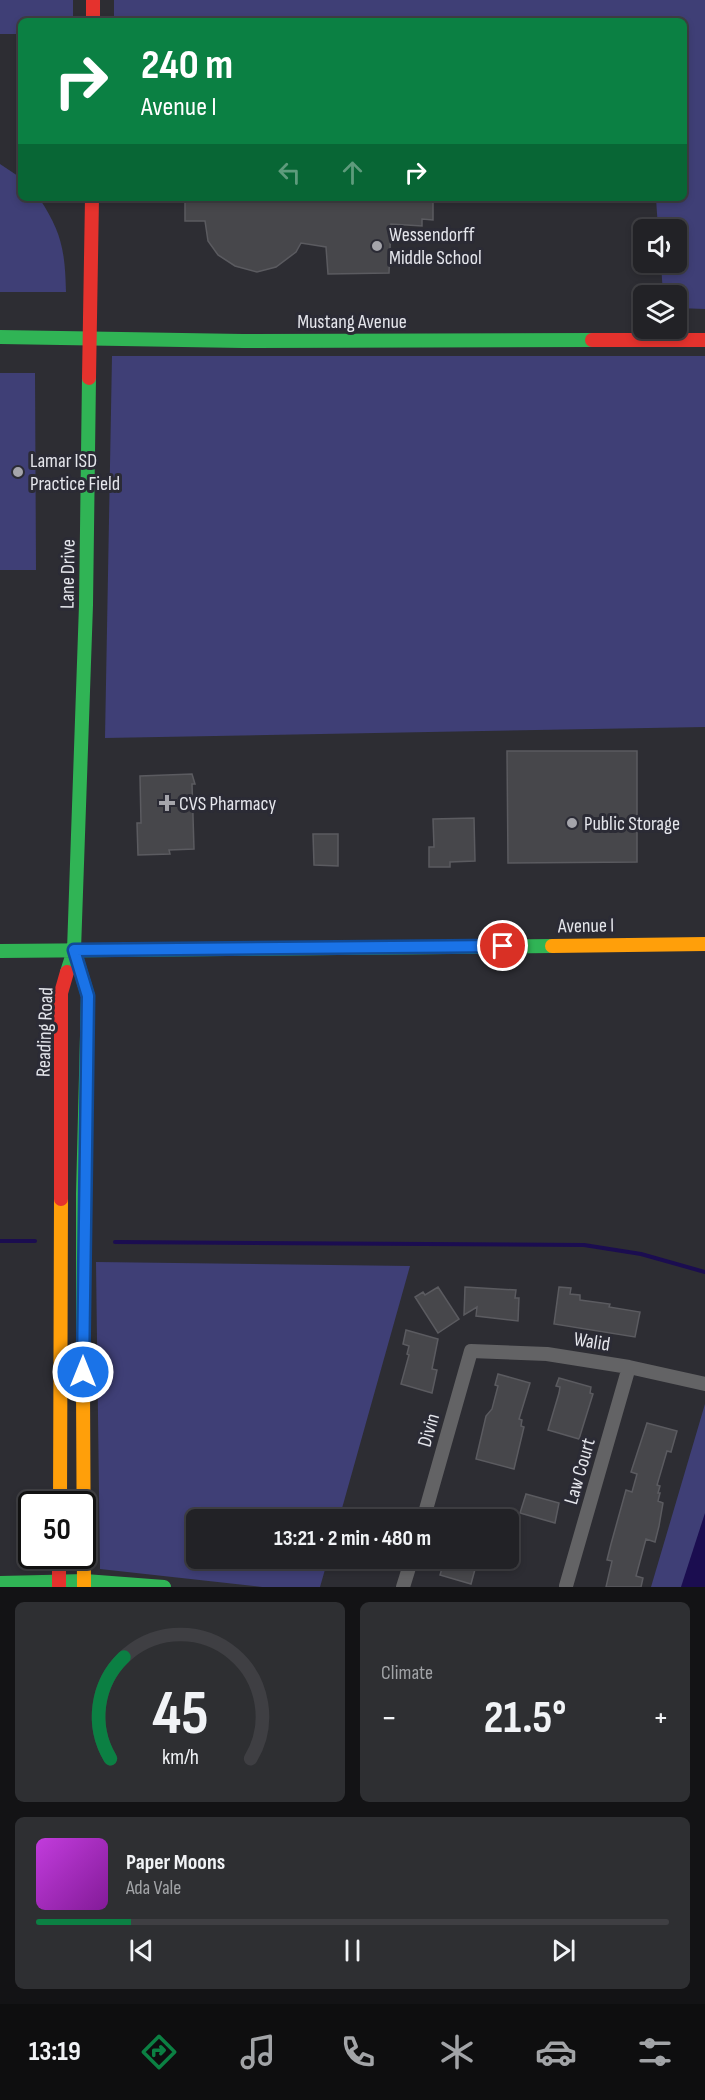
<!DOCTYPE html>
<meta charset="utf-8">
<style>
:root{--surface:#222226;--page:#2e2f32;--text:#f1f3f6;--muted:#a2a4a7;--line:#3f3f43;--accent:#0b8043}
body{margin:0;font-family:"Sofia Sans Condensed",sans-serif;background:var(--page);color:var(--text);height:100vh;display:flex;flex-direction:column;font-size:22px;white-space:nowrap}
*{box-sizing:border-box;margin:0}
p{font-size:20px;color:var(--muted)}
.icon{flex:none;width:33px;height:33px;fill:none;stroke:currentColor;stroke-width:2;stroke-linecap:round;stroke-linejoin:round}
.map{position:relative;height:1587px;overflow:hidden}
.drawer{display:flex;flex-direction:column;gap:15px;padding:15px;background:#131315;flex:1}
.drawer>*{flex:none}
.guide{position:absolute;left:18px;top:18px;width:669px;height:183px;border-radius:9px;box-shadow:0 3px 9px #0003,0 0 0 2px var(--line);background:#0b8043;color:#fff;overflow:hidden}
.tools{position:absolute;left:633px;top:219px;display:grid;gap:12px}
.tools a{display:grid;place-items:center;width:54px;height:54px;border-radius:9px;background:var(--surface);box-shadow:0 3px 9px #0003,0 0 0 2px var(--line);font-size:30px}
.speed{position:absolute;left:18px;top:1491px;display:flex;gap:12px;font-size:30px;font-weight:700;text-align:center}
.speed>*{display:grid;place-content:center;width:78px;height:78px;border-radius:50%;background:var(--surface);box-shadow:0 3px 9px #0003,0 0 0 2px var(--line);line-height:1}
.speed .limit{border:3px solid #111;border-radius:9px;background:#fff;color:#111}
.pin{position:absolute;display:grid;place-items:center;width:51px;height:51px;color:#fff;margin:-26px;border:3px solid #fff;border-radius:50%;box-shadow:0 2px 6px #0007}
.me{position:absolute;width:66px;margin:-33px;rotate:0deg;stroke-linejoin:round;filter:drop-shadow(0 0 4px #0008)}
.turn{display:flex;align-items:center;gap:21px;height:126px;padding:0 24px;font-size:27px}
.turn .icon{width:78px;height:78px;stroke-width:2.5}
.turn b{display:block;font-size:42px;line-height:51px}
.lanes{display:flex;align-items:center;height:57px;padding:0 24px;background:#0003;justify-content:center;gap:30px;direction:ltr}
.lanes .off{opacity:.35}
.big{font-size:45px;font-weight:700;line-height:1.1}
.drawer .card{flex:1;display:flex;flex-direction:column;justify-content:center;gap:9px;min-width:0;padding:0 21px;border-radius:9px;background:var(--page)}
.drawer .dial{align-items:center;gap:0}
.dial svg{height:156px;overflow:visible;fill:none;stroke:var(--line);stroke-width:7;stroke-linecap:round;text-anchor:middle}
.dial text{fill:var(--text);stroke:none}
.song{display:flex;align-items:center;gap:18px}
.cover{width:72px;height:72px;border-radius:9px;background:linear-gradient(135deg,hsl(290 70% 55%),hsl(290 70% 35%))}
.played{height:6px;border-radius:3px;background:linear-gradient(90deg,var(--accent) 15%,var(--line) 15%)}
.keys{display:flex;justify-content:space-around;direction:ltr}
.heat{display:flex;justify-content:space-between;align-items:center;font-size:33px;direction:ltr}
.drawer .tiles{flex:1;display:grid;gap:15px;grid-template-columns:1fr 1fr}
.card:last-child{grid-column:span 2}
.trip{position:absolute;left:186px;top:1509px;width:333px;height:60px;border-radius:9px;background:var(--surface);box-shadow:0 3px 9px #0003,0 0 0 2px var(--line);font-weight:700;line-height:60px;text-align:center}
.dock{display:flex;height:96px;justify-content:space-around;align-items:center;background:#0e0e0f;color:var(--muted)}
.dock .icon{width:42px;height:42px}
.dock .active{color:var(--accent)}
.dock b{font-size:27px;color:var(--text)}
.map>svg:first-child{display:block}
.green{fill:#3f3f76}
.water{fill:#1b0d50}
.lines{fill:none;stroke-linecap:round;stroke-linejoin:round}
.stream{stroke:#1b0d50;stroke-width:4}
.building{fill:#47474b;stroke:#5b5b60;stroke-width:1.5}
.street{stroke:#636365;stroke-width:14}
.fast{stroke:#30b455;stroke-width:14}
.slow{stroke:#ff9f0a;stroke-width:14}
.jam{stroke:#e5322d;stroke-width:14}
.route-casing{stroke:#114b97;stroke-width:15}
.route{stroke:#1a73e8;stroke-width:10}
.poi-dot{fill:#a5a5ab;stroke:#2b2b35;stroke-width:2}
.labels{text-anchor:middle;stroke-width:6;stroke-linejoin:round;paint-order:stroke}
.poi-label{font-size:20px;fill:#e5e6ec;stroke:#2b2b35;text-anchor:start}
.street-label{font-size:20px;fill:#e5e6ec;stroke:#2b2b35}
</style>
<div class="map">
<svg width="705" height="1587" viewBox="0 0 705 1587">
<rect width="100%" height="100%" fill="#2d2d33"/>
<path class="green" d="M 0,0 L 73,0 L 73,21 L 21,21 L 21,34 L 0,34 Z
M 114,0 L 705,0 L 705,309 L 677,308 L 676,296 L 663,295 L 661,263 L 676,262 L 676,230 L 658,229 L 656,198 L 684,198 L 684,21 L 114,21 Z
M 0,164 L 21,178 L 21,198 L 39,198 C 62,232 65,252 66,292 L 0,292 Z
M 112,356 L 705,356 L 705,727 L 105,738 Z
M 0,373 L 35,373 L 36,570 L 0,570 Z
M 96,1262 L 410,1266 L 339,1519 L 196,1520 L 196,1558 L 328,1559 L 320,1587 L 262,1587 L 100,1569 Z
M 705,1404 L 705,1587 L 651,1587 Z"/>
<path class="water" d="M 705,1513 L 705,1587 L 681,1587 Z"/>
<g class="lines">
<path class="stream" d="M 0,1241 L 35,1241
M 115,1242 L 584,1245 L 641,1254 L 705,1272"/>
</g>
<path class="building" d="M 185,198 L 433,198 L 433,220 L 422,219 L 422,226 L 391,224 L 389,273 L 328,274 L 326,247 L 301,243 L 296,252 L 276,267 L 257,272 L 235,266 L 218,255 L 208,241 L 205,221 L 185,221 Z
M 507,751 L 637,751 L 637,862 L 508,863 Z
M 192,774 L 195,784 L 192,784 L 194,849 L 169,850 L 170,854 L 138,855 L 137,823 L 141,823 L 140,776 Z
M 474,818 L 475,861 L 450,862 L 450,867 L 429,867 L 429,847 L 434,847 L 433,819 Z
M 313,834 L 338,834 L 338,866 L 314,865 Z
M 438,1287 L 459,1319 L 438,1333 L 415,1297 L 423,1292 L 425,1295 Z
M 465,1287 L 516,1290 L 515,1298 L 519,1298 L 518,1321 L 476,1316 L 477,1307 L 464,1315 Z
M 559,1287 L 571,1288 L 570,1294 L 580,1295 L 580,1300 L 610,1304 L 609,1307 L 640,1312 L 635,1337 L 554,1324 Z
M 406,1330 L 438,1339 L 432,1369 L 437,1370 L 432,1393 L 401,1384 L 409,1355 L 407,1354 L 409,1346 L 403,1344 Z
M 498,1374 L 530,1383 L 519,1419 L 522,1420 L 521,1426 L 524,1427 L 514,1469 L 476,1459 L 486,1416 L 492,1409 L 498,1386 L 495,1385 Z
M 559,1378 L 591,1387 L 590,1393 L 593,1394 L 579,1439 L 548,1430 L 559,1393 L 560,1387 L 556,1386 Z
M 647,1423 L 677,1431 L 671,1452 L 667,1451 L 657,1485 L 660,1486 L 658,1493 L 660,1493 L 658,1501 L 663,1503 L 659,1526 L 655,1542 L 646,1539 L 636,1576 L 643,1578 L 641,1587 L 606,1587 L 612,1561 L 607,1560 L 611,1544 L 626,1490 L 632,1492 L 637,1474 L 631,1472 Z
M 526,1494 L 559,1503 L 555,1523 L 520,1513 Z
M 445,1558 L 464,1558 L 477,1562 L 471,1584 L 440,1575 Z"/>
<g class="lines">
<path class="street" d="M 423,1520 L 471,1351 L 547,1354 L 629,1367 L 705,1384
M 566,1586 L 629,1367
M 403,1587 L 412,1558"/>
<path class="fast" d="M 0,337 L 243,341 L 592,340
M 74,950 L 88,996 L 83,1194 L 83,1389
M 0,951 L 552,946
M 67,972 L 74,950 L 86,605 L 89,378
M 0,1583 L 85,1581 L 164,1587"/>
<path class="slow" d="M 552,946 L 705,944
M 83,1389 L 84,1587
M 60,1504 L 61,1199"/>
<path class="jam" d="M 93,0 L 93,21
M 592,340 L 705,340
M 89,378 L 92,198
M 61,1199 L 61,993 L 67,972
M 59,1556 L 59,1587"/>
</g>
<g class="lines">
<g class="route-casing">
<path id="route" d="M 83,1372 L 88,996 L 74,950 L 503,946"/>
</g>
<use href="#route" class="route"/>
</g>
<g class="poi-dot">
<circle cx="377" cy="246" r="6"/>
<circle cx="18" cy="472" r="6"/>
<path d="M164 794h6v6h6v6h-6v6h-6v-6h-6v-6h6z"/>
<circle cx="572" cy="823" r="6"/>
</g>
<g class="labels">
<g class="poi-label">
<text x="389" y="241">Wessendorff<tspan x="389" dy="23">Middle School</tspan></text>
<text x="30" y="467">Lamar ISD<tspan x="30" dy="23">Practice Field</tspan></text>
<text x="179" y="810">CVS Pharmacy</text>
<text x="584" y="830">Public Storage</text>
</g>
<g class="street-label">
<text x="352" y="328">Mustang Avenue</text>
<text transform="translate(67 574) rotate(-89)" y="7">Lane Drive</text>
<text transform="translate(586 925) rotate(-1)" y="7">Avenue I</text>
<text transform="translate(44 1032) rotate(-88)" y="7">Reading Road</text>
<text transform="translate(592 1341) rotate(9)" y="7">Walid</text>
<text transform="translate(428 1430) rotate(-74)" y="7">Divin</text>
<text transform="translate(579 1471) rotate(-74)" y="7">Law Court</text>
</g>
</g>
</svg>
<div class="tools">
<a><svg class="icon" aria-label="sound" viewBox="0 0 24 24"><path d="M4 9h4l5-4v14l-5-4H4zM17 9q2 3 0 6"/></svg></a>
<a><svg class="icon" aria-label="layers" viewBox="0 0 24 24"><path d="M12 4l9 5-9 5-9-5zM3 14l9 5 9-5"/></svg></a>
</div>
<div class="speed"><div class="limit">50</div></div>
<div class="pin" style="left:503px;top:946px;background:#d93025"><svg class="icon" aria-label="arrive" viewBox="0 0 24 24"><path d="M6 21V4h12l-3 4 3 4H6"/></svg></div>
<svg class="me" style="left:83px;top:1372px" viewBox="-20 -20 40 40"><circle r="17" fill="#1a73e8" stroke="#fff" stroke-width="3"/><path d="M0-11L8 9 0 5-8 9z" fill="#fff"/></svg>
<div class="trip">13:21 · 2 min · 480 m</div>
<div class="guide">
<div class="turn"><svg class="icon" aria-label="right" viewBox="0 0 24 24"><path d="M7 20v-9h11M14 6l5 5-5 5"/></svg><div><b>240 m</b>Avenue I</div></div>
<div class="lanes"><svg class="icon off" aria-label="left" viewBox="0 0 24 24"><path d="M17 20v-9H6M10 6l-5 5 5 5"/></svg><svg class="icon off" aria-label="ahead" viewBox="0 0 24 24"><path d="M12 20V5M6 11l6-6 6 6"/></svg><svg class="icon" aria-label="right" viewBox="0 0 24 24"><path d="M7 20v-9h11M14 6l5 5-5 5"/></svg></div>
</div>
</div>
<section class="drawer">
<div class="tiles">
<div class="card dial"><svg viewBox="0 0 100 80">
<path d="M14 69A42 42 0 1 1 86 69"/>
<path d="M14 69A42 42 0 0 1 21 17" stroke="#0b8043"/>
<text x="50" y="56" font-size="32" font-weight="700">45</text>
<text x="50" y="72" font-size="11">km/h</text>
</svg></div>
<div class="card"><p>Climate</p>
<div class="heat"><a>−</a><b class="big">21.5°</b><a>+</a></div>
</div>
<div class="card">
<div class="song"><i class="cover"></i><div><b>Paper Moons</b><p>Ada Vale</p></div></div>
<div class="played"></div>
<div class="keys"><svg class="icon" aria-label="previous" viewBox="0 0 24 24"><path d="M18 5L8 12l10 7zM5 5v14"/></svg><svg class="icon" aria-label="pause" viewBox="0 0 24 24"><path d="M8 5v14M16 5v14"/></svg><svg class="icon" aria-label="next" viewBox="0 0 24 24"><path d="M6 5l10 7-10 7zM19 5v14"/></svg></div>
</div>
</div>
</section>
<nav class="dock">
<b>13:19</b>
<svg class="icon active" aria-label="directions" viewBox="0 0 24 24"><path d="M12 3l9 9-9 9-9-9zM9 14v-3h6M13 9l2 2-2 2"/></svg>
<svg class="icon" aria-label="music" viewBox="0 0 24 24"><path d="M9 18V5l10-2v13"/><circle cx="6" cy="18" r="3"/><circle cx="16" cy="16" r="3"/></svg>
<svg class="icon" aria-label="phone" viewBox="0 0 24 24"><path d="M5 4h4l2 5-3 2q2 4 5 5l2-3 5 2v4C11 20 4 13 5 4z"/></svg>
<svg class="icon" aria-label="climate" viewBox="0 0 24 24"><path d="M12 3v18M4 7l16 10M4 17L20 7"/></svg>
<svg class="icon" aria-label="car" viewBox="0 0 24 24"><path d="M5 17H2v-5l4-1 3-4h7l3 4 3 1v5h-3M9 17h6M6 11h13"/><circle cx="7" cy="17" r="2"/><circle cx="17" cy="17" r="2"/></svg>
<svg class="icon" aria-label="filters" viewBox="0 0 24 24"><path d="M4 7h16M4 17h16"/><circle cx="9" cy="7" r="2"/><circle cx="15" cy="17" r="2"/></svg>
</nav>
